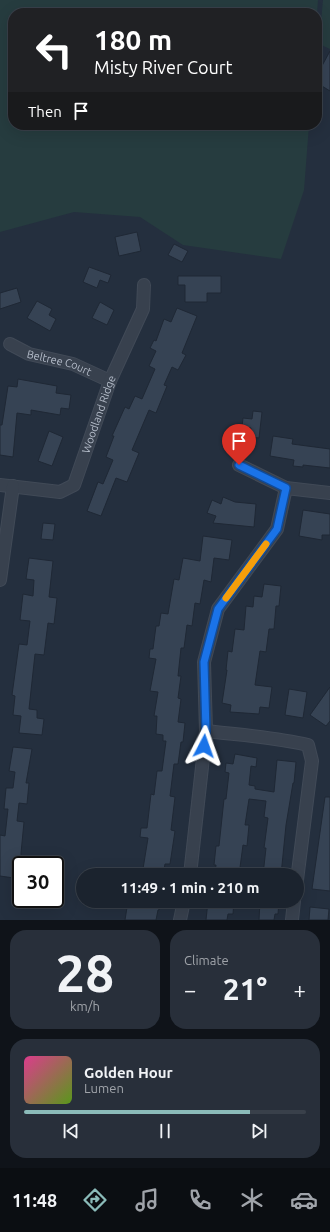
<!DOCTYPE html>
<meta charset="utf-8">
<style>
:root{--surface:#1b232e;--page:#282f3a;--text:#f1f3f6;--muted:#a0a4aa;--line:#39404a;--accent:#8bbbb9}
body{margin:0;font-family:Ubuntu,sans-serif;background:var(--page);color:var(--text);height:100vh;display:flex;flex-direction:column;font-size:15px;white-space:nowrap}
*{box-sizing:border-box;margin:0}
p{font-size:13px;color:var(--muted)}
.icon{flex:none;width:22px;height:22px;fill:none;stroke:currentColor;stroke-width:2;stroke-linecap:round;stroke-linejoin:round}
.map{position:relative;height:920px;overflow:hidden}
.drawer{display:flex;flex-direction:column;gap:10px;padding:10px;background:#0f1319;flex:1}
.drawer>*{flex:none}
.banner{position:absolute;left:8px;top:8px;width:314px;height:122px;border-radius:16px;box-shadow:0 4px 16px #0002,0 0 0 1px var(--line);background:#202124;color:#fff;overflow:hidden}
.speed{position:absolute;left:12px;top:856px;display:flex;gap:8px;font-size:20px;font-weight:700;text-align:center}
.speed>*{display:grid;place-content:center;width:52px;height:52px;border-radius:50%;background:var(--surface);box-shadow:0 4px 16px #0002,0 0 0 1px var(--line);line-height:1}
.speed .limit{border:2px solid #111;border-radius:6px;background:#fff;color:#111}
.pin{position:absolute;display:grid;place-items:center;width:34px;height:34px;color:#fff;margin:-41px -17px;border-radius:50% 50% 50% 0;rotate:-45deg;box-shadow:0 0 4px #0007}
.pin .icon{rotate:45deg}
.me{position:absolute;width:44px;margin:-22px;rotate:4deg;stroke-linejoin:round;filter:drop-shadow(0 0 3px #0008)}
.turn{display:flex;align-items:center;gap:14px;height:84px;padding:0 20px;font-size:18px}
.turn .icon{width:52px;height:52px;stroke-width:2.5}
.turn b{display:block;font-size:28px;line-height:34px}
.then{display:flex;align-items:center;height:38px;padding:0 20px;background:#0003;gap:8px;font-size:15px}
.big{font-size:30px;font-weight:600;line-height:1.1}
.drawer .card{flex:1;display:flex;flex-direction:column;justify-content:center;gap:6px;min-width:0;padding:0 14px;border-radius:16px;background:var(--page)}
.drawer .dial{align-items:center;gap:0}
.dial b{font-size:52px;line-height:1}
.song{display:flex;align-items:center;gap:12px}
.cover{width:48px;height:48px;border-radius:6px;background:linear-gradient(135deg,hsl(330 70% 55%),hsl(90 70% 35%))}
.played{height:4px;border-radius:2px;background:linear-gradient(90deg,var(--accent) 80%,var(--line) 80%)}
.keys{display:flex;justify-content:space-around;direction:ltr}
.heat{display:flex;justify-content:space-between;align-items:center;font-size:22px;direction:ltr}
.drawer .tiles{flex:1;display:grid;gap:10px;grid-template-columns:1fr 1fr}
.card:last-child{grid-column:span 2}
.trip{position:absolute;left:76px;top:868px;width:228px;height:40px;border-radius:20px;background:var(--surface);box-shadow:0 4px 16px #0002,0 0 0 1px var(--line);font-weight:600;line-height:40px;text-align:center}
.menu{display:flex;height:64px;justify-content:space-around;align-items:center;background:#0b0e12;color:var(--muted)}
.menu .icon{width:28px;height:28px}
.menu .selected{color:var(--accent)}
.menu b{font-size:18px;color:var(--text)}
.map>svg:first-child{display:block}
.green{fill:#263c3f}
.building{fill:#364354;stroke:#1f2835}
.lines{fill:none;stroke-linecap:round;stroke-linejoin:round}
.minor-casing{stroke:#414a57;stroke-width:14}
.minor{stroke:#38414e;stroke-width:12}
.route-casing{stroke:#114b97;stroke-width:10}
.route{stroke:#1a73e8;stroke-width:7}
.slow{stroke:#f59e0b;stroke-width:7}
.labels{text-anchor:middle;stroke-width:4;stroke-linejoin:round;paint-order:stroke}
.street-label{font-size:11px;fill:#b4bcc9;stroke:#1d2633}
</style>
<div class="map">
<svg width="330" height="920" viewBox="0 0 330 920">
<rect width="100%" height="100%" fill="#242f3e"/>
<path class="green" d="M 0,0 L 318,0 L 317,14 L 317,13 L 13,13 L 13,125 L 309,125 L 304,190 L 281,259 L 183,245 L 140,217 L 74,212 L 0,232 Z
M 323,0 L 330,0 L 330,49 L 319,44 Z"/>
<path class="building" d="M 330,51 L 330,91 L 317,83 L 317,75 Z
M 137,232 L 141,251 L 119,256 L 115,237 Z
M 174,244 L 188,251 L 182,262 L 168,255 Z
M 89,267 L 111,275 L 108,283 L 100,280 L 97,288 L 83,282 Z
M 178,276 L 221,276 L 221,293 L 207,293 L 207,302 L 185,302 L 185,285 L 178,285 Z
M 17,288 L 21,302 L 0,309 L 0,293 Z
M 37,301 L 52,309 L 49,315 L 56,319 L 50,331 L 27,318 Z
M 100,302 L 114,310 L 107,325 L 92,318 Z
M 177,308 L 197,316 L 182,353 L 186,355 L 178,370 L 172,367 L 164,385 L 167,386 L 156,413 L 149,410 L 132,450 L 139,453 L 127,482 L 116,478 L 101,516 L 87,511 L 98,482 L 103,484 L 113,460 L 106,457 L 114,436 L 112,436 L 125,407 L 129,409 L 135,396 L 142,399 L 155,369 L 149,366 L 156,351 L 150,348 L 154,340 L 156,341 L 164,319 L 171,322 Z
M 18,379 L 57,386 L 56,393 L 71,395 L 69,409 L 61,408 L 60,415 L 31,410 L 31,415 L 17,413 L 13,457 L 0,455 L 0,425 L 2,425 L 8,386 L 17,387 Z
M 253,411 L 262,412 L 259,438 L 250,437 L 251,428 L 242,427 L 243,418 L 252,419 Z
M 49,431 L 63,437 L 52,466 L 38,461 Z
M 273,436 L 293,439 L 292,444 L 330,449 L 330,468 L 303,465 L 303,467 L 293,466 L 294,460 L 270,456 Z
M 223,497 L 235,502 L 256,504 L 254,527 L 213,523 L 216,516 L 207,513 L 212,500 L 221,504 Z
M 303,510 L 330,514 L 330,535 L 322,535 L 322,540 L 299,536 Z
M 43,523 L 55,524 L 53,540 L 41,539 Z
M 203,536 L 232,540 L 229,560 L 214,558 L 211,582 L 204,580 L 200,604 L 195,603 L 192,626 L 187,625 L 184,648 L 181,648 L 178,676 L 181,676 L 178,698 L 181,699 L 178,722 L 185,723 L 183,742 L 181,742 L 178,764 L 174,764 L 170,796 L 175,797 L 171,830 L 175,831 L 170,864 L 165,864 L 163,875 L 142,875 L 148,838 L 140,837 L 141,828 L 147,828 L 151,794 L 154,795 L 157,771 L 162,771 L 166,741 L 163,741 L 163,735 L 156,734 L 157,716 L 154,716 L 158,692 L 150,691 L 156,659 L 149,658 L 150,649 L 153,649 L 156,626 L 159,626 L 161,613 L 168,614 L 174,579 L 179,580 L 183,558 L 200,561 Z
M 29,558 L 53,561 L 49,597 L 57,598 L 54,624 L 48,623 L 44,655 L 35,654 L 29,709 L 37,710 L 37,718 L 44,719 L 42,735 L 19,733 L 21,716 L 13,715 L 15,696 L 12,695 L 19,644 L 27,645 L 30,621 L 20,620 L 23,594 L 33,596 L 34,580 L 26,579 Z
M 264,584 L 281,586 L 279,606 L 276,606 L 274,629 L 269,629 L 266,652 L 260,651 L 255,685 L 272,687 L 269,708 L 260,707 L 259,714 L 230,712 L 231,705 L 222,703 L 227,670 L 226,670 L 228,651 L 232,652 L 235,629 L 244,630 L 246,606 L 253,607 L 254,596 L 262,597 Z
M 330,687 L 330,721 L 326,726 L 310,715 Z
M 289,689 L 307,692 L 303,718 L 285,715 Z
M 13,747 L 32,749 L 26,783 L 29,783 L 27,804 L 19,803 L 17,821 L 24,822 L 21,853 L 21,879 L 0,876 L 0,835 L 5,836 L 8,809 L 4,809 L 6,788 L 13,788 L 15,772 L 9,771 Z
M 235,754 L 257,758 L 256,767 L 251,766 L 249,785 L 255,786 L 255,789 L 274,792 L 277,760 L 296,762 L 294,783 L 293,783 L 286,825 L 281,875 L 263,875 L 266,848 L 264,848 L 268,818 L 264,817 L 266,801 L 249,799 L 245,825 L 249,825 L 247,846 L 243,845 L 239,875 L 215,875 L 216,865 L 214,865 L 216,846 L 219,846 L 224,799 L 226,799 L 229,773 L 225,772 L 226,763 L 233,764 Z
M 325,797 L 330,797 L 330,891 L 312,889 Z
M 128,901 L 160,901 L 159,910 L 158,910 L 156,920 L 125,920 Z
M 208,901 L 234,901 L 233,914 L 228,914 L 227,920 L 206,920 Z
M 260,901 L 279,901 L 278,914 L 275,914 L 274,920 L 259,920 Z
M 310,907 L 329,909 L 328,920 L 309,920 Z"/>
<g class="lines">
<g class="minor-casing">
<g id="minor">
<path id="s1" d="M 10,344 L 29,354 L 73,364 L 110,381"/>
<path d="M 239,465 L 286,488 L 330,493"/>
<path id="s2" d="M 0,485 L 60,492 L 74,485 L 110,381 L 143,309 L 144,285"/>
<path d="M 0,580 L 13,486"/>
<path d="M 206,731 C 240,735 275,737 308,745 L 312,761 L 297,880"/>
<path d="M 190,875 L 206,731 L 204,662 L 218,609 L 277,529 L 286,488"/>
<path d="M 180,920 L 184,901"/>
<path d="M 292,920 L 294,901"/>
</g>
</g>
<use href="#minor" class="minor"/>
</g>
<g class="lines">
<g class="route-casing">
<path id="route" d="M 204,746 L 206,731 L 204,662 L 218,609 L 277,529 L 286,488 L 239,465"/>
</g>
<use href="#route" class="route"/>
<path class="slow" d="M 226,598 L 266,544"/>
</g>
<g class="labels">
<g class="street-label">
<text dy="4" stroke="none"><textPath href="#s1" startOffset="53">Beltree Court</textPath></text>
<text dy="4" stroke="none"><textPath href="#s2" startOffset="151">Woodland Ridge</textPath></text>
</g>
</g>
</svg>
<div class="speed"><div class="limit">30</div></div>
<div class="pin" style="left:239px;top:465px;background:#d93025"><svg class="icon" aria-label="arrive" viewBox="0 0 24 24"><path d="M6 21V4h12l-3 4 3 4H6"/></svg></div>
<svg class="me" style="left:204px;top:746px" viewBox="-20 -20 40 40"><path d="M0-17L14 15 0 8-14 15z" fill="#1a73e8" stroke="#fff" stroke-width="4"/></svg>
<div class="trip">11:49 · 1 min · 210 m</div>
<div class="banner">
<div class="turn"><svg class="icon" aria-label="left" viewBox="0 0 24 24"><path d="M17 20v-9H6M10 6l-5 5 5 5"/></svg><div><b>180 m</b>Misty River Court</div></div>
<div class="then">Then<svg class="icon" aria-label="arrive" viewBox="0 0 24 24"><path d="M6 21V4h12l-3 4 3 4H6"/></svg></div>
</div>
</div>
<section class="drawer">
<div class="tiles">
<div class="card dial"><b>28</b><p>km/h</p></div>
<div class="card"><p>Climate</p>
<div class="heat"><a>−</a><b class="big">21°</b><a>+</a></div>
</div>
<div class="card">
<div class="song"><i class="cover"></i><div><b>Golden Hour</b><p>Lumen</p></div></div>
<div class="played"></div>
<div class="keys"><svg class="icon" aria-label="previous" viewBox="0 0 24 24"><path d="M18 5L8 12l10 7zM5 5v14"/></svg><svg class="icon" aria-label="pause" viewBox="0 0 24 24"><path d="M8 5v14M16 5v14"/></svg><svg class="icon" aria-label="next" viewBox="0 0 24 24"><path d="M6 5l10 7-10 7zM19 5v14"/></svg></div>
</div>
</div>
</section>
<nav class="menu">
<b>11:48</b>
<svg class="icon selected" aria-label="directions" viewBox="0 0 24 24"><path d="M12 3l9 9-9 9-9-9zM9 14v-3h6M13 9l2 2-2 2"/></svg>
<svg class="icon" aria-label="music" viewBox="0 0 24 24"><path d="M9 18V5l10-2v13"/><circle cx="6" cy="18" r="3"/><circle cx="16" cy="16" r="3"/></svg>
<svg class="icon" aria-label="phone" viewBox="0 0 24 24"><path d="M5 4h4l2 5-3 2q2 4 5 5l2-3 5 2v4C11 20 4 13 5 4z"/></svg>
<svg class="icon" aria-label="climate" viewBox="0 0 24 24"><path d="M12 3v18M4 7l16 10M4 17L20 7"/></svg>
<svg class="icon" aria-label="car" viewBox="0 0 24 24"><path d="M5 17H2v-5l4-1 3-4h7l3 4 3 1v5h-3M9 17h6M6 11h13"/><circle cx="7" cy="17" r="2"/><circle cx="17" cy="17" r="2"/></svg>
</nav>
